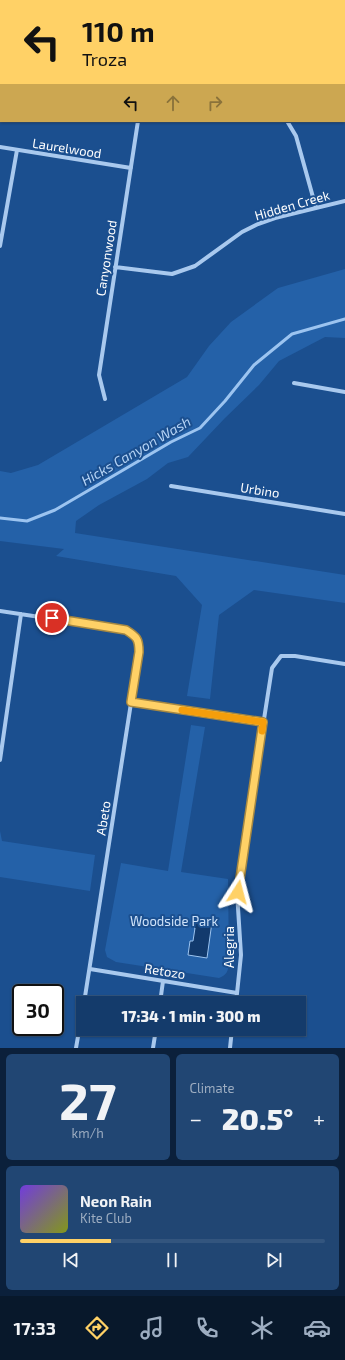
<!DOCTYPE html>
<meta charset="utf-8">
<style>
:root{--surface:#143b6b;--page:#214673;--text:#f1f3f6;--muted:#9dadc1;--line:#33557e;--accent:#ffd166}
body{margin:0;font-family:"Exo 2",sans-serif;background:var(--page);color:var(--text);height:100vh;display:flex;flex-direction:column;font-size:15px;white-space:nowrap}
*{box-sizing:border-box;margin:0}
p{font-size:13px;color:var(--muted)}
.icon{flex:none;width:22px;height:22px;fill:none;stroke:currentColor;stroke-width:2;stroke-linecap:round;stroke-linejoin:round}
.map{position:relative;height:1048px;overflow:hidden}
.details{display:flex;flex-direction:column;gap:6px;padding:6px;background:#0b203b;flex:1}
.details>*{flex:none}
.top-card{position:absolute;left:0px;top:0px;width:345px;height:122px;box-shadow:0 1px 3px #0004,0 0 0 1px var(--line);background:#ffd166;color:#111;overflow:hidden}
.speed{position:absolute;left:12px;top:984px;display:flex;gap:8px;font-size:20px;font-weight:700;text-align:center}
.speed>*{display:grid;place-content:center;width:52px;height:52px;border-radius:50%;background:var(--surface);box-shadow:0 1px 3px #0004,0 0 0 1px var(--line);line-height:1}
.speed .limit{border:2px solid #111;border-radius:6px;background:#fff;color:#111}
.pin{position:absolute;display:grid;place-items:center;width:34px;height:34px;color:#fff;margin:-17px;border:2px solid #fff;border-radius:50%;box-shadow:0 1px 4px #0007}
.me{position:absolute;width:44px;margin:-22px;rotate:9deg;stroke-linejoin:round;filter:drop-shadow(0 0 3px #0008)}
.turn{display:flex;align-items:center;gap:14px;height:84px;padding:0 16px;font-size:18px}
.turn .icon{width:52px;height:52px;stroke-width:2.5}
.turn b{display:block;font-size:28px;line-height:34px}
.lanes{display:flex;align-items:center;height:38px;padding:0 16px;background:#0003;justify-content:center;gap:20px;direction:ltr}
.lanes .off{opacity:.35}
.big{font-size:30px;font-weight:800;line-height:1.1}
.details .card{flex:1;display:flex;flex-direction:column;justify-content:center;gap:6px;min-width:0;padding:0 14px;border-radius:6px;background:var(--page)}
.details .dial{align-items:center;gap:0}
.dial b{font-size:52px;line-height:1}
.song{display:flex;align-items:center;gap:12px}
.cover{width:48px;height:48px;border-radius:6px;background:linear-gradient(135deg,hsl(260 70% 55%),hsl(70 70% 35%))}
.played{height:4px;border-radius:2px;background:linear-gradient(90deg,var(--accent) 30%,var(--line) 30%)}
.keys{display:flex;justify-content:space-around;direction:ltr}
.heat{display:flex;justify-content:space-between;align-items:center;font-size:22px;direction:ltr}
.details .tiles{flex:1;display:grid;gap:6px;grid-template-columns:1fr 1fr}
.card:last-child{grid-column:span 2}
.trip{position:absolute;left:76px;top:996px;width:230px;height:40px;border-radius:0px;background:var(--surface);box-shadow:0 1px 3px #0004,0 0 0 1px var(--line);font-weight:800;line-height:40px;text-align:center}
.tab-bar{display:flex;height:64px;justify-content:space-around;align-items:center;background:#08182b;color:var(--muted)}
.tab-bar .icon{width:28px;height:28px}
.tab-bar .on{color:var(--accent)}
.tab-bar b{font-size:18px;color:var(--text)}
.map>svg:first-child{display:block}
.green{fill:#2461a8}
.water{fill:#123a6d;stroke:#9cc4f0}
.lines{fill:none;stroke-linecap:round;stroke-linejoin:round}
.stream{stroke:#9cc4f0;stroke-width:3}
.minor{stroke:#a9c9ee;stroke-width:4}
.route-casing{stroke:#a68842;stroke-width:10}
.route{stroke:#ffd166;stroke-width:7}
.slow{stroke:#f59e0b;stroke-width:7}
.labels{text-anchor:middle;stroke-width:4;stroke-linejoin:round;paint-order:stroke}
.street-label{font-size:13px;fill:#fff;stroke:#1b4f8f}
.park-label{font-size:13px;fill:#cfe3fa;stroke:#1b4f8f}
.water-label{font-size:14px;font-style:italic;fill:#b5d3f5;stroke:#1b4f8f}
</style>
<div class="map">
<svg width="345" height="1048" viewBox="0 0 345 1048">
<rect width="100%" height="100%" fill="#1b4f8f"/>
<path class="green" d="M 345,269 L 345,338 L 325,337 L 279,361 L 259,385 L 225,418 L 188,457 L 168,463 L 147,479 L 99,505 L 76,521 L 75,533 L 345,575 L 345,603 L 254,590 L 219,615 L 210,699 L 187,696 L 202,605 L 176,576 L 56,556 L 64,549 L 0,541 L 0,471 L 11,473 L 38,465 L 187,377 L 209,346 L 231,322 L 278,288 Z
M 191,725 L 205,727 L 181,872 L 228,879 L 229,963 C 228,971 227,975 219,978 L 116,962 L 107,957 L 105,950 L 121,863 L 168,871 Z
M 0,831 L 2,841 L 95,855 L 90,891 L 0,877 Z"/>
<path class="water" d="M 193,920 L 212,922 L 207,958 L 188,955 L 190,941 L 193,941 L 195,928 L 192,927 Z"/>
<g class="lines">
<path class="stream" d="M 0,518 L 27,521 L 55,510 L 171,442 L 200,428 L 225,401 L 254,365 L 292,334 L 345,319"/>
<path class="minor" d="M 168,0 L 174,1
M 47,1 L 47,0
M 157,1 L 157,0
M 344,28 L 345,28
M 0,45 L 1,45
M 287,121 L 296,136 L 316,208
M 0,147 L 131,168
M 0,246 L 17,150
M 115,267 L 172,274 L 195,266 L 242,232 L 258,224 L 275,218 L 345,201
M 294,383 L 345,392
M 105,399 L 99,375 L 138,121
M 171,486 L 345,514
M 0,611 L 126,630 C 137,637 139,639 139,652 L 84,1003
M 131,703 L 263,722
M 0,760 L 21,614
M 90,969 L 237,993
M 160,1003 L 163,981
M 236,1003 L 241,955 L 237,892 L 272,668 L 281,656 L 295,656 L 345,664
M 76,1048 L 83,1008
M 153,1048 L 156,1029
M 230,1048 L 232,1029"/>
</g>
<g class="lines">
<g class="route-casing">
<path id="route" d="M 52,618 L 126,630 C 137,637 139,639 139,652 L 131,702 L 263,722 L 238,892"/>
</g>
<use href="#route" class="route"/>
<path class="slow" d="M 182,710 L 263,722 L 262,731"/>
</g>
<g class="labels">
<g class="street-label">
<text transform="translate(67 148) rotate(9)" y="5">Laurelwood</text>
<text transform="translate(292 205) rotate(-16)" y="5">Hidden Creek</text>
<text transform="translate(106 258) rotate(-81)" y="5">Canyonwood</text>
<text transform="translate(260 490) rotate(9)" y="5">Urbino</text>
<text transform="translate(103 818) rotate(-81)" y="5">Abeto</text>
<text transform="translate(229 947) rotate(-90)" y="5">Alegria</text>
<text transform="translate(165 971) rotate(9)" y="5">Retozo</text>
</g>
<g class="park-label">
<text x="174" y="926">Woodside Park</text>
</g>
<g class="water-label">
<text transform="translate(136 451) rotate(-30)" y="5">Hicks Canyon Wash</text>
</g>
</g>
</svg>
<div class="speed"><div class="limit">30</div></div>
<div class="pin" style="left:52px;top:618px;background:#d93025"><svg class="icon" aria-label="arrive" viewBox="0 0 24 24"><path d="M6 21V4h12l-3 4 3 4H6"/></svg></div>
<svg class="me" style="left:238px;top:892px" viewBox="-20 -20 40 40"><path d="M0-17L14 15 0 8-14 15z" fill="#ffd166" stroke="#fff" stroke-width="4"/></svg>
<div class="trip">17:34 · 1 min · 300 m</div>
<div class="top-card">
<div class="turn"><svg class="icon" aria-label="left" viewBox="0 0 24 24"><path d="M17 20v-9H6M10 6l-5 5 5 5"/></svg><div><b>110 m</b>Troza</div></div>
<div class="lanes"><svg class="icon" aria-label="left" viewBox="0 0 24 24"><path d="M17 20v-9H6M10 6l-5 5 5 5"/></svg><svg class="icon off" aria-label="ahead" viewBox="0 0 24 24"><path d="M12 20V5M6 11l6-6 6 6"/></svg><svg class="icon off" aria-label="right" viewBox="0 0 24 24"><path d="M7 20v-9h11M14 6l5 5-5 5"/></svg></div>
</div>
</div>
<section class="details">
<div class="tiles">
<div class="card dial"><b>27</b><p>km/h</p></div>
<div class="card"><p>Climate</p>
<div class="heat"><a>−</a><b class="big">20.5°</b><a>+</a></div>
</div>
<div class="card">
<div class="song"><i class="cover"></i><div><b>Neon Rain</b><p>Kite Club</p></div></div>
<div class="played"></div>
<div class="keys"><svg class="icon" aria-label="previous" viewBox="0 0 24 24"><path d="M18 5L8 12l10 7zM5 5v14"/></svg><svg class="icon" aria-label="pause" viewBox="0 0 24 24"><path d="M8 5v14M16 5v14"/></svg><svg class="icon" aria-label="next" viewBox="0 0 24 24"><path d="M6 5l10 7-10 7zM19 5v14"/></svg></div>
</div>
</div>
</section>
<nav class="tab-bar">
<b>17:33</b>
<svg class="icon on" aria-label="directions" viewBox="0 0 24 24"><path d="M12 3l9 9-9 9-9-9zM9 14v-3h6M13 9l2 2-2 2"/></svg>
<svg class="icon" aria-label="music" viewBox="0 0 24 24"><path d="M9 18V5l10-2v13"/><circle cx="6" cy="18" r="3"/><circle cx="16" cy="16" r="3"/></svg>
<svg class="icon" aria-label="phone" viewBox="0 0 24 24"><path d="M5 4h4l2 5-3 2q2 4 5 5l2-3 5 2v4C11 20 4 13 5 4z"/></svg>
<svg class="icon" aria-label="climate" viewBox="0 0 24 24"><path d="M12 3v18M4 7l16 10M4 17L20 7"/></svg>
<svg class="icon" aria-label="car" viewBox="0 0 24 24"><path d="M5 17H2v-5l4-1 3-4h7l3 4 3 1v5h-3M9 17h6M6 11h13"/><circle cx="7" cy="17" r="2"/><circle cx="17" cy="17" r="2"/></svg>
</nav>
